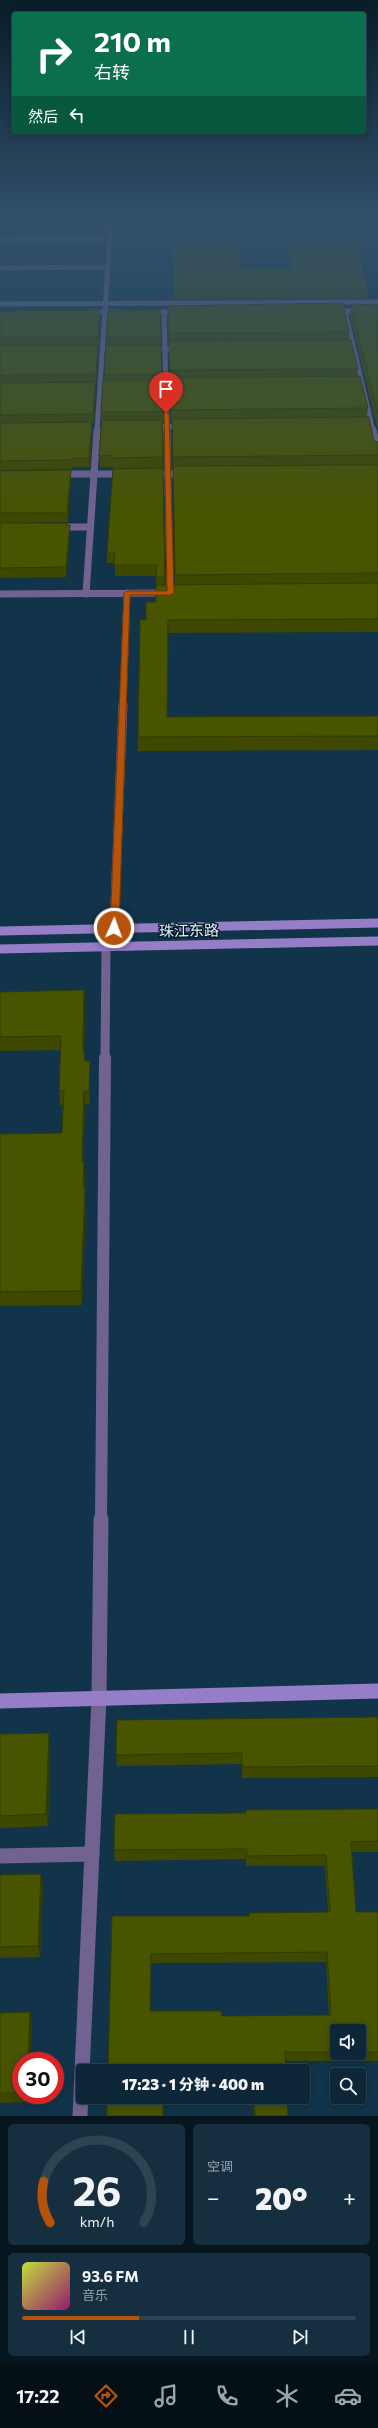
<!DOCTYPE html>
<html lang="zh">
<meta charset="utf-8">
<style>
:root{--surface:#0d2738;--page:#162f40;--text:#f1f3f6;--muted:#9aa5ae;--line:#2d4453;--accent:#b45309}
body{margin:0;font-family:Commissioner,"Noto Sans SC",sans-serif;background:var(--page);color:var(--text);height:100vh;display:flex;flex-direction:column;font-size:15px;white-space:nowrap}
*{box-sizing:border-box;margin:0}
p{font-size:13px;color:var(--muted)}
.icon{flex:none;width:22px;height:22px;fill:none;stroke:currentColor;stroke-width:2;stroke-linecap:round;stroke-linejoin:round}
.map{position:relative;height:2116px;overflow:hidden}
.drawer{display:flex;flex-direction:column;gap:8px;padding:8px;background:#07151f;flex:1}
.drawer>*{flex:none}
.guide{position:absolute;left:12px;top:12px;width:354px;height:122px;border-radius:4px;box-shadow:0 2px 10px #0003,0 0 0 1px var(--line);background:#0b6e4f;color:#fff;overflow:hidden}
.fabs{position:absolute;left:330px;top:2024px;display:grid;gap:8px}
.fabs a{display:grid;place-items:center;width:36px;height:36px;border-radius:4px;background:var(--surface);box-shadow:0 2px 10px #0003,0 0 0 1px var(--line);font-size:20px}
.speed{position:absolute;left:12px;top:2052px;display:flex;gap:8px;font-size:20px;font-weight:700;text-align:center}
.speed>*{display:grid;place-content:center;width:52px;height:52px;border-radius:50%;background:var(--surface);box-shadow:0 2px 10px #0003,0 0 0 1px var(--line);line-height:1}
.speed .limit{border:6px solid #d22;background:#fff;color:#111}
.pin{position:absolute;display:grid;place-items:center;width:34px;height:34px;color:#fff;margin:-41px -17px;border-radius:50% 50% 50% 0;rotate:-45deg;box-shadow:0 0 4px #0007}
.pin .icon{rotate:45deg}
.me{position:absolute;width:44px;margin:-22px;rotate:2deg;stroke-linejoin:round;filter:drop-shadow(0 0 3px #0008)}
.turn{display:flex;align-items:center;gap:14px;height:84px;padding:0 16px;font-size:18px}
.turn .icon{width:52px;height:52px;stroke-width:2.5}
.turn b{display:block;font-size:28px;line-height:34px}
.then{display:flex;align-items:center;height:38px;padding:0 16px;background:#0003;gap:8px;font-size:15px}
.big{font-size:30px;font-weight:800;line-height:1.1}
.drawer .widget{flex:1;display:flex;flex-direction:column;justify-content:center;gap:6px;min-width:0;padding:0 14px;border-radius:6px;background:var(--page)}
.drawer .dial{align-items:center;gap:0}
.dial svg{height:104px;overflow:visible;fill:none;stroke:var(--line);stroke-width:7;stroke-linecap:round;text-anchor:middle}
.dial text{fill:var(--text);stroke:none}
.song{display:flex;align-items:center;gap:12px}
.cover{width:48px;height:48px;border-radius:6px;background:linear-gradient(135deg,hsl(70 70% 55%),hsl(320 70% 35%))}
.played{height:4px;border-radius:2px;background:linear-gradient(90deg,var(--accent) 35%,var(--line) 35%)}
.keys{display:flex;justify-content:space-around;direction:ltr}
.heat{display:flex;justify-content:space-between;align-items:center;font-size:22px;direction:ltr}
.drawer .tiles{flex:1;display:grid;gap:8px;grid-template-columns:1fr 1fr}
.widget:last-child{grid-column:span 2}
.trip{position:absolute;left:76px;top:2064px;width:234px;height:40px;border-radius:4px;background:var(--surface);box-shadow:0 2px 10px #0003,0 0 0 1px var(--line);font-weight:800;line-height:40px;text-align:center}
.tab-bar{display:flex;height:64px;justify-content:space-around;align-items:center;background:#051016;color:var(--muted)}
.tab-bar .icon{width:28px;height:28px}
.tab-bar .on{color:var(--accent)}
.tab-bar b{font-size:18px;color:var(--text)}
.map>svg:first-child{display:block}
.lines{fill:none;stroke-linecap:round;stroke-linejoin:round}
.lane-far2{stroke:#726291;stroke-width:5}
.lane-far1{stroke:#726291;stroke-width:7}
.lane{stroke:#726291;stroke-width:15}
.street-far4{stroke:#726291;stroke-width:5}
.street-far3{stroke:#726291;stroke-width:7}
.street-far2{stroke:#726291;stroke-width:9}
.street-far1{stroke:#726291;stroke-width:12}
.street{stroke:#726291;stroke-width:15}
.secondary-far1{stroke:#967dc7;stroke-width:9}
.secondary{stroke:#967dc7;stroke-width:15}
.wall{fill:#3e4800;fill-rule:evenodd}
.shaded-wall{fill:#323b00}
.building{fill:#485400;stroke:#323b00;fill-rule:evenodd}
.route{fill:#b45309;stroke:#753606}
.labels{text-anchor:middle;stroke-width:3;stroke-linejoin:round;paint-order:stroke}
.street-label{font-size:15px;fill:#e3f0f9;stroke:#011b2b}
</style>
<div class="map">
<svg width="378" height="2116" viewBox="0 0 378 2116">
<rect width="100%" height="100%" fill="#11344a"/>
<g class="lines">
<path class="lane-far2" d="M 0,222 L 137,221
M 0,240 L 110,239
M 0,268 L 108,267
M 164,312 L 167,431
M 148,349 L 182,349
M 150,387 L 182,386
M 150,427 L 184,426
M 97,431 L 111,220"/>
<path class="lane-far1" d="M 167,430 L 170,593
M 58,474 L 126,474
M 150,474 L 186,474
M 56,527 L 90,527
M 86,594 L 97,430"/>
<path class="lane" d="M 0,1856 L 92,1854"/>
<path class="street-far4" d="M 0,304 L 378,302
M 332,311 L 378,311
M 345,311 L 373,431
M 88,312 L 122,312
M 148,312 L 182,312"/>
<path class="street-far3" d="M 373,430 L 378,451
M 0,594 L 168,593
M 123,705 L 127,593"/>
<path class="street-far2" d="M 114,928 L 123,704
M 105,1059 L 106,947"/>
<path class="street-far1" d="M 101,1520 L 105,1058"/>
<path class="street" d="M 80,2116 L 99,1698 L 101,1519"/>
<path class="secondary-far1" d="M 0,931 L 378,923
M 0,949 L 378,941"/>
<path class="secondary" d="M 0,1701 L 378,1691"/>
</g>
<path class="wall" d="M 288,242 L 368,288 L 367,298 L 174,299 L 174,243 L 241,269 L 290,269 L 288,252 Z
M 351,304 L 378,305 L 378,430 L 350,315 Z
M 168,306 L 349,332 L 349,340 L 358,369 L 358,377 L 368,408 L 367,417 L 374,441 L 378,442 L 378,632 L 168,633 L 167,717 L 378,716 L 378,750 L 138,751 L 138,737 L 146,620 L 156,602 L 156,576 L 115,576 L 115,563 L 107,563 L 107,553 L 113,469 L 113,467 L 100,467 L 99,456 L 101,421 L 101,412 L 104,380 L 104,375 L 161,345 L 163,412 L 163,423 L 162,423 L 165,585 L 175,585 L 172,423 L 171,423 Z
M 160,310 L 161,345 L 107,345 L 106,337 Z
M 0,311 L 100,319 L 99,345 L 98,345 L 98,353 L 96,383 L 95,383 L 96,391 L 94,423 L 92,423 L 92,431 L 90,467 L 72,467 L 72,469 L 0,470 Z
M 71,470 L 71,479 L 68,522 L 0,523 L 0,471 Z
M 0,523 L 70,525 L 70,535 L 66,577 L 0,578 Z
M 84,990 L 85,1004 L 84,1055 L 85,1061 L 90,1075 L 90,1104 L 85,1105 L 83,1162 L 85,1176 L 84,1187 L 86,1201 L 82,1305 L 0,1306 L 0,1134 L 62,1133 L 63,1105 L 60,1105 L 59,1091 L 61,1050 L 0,1051 L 0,992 Z
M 378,1717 L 378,1777 L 242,1778 L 242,1764 L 117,1766 L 116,1755 Z
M 0,1734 L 50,1745 L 48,1826 L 0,1828 Z
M 378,1809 L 378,1852 L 351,1852 L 356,1912 L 378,1912 L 378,2061 L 285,2061 L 286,2071 L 108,2071 L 112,1916 L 249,1916 L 328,1912 L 325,1866 L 246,1866 L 246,1859 L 115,1861 L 114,1850 L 246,1813 ZM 326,1962 L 329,2015 L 222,2016 L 150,2011 L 151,1963 ZM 337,2031 L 359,2031 L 359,2053 L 337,2053 Z
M 41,1874 L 43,1886 L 40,1957 L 0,1958 L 0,1875 Z
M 0,2013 L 32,2022 L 21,2061 L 21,2095 L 29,2095 L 29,2102 L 0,2103 Z
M 253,2097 L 287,2097 L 288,2116 L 254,2116 Z"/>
<path class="shaded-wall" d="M 100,310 L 100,319 L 99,345 L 98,337 Z
M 98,345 L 98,353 L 96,383 L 96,374 Z
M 95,382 L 96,391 L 94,423 L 93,414 Z
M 92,422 L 92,431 L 90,467 L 89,458 Z
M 71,470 L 71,479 L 68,522 L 67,513 Z
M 70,525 L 70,535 L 66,577 L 66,567 Z
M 84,990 L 85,1004 L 84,1059 L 83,1045 Z
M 90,1061 L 90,1104 L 89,1091 Z
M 84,1091 L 85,1105 L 83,1176 L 82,1162 Z
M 84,1162 L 85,1176 L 84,1201 L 83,1187 Z
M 85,1187 L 86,1201 L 82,1305 L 81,1291 Z
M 49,1733 L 50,1745 L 48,1826 L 46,1814 Z
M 41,1874 L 43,1886 L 40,1957 L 38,1946 Z
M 30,2012 L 32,2022 L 31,2061 L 28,2061 Z
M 27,2095 L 29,2095 L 29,2102 Z"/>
<path class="building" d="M 288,242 L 356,242 L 368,288 L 173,289 L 174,243 L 239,243 L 241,269 L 292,269 Z
M 343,303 L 349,332 L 169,333 L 168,306 Z
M 351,304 L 378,305 L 378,414 Z
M 100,310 L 98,337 L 0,337 L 0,311 Z
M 160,310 L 161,337 L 106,337 L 108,311 Z
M 351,340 L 358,369 L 170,370 L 169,341 Z
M 0,345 L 98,345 L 96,374 L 0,375 Z
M 106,345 L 161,345 L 162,374 L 104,375 Z
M 360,376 L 368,408 L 171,410 L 170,378 Z
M 103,380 L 162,380 L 163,412 L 101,412 Z
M 95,382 L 93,414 L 0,415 L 0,383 Z
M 369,417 L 374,441 L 378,442 L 378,455 L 173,457 L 172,419 Z
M 102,420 L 162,420 L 163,457 L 113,458 L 112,455 L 99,456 Z
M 92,422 L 89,458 L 72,458 L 72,460 L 0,461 L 0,423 Z
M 378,465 L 378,573 L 175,575 L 173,466 Z
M 163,468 L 165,577 L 156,577 L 157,565 L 114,565 L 115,553 L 107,553 L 113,469 Z
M 71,470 L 67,513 L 0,513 L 0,471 Z
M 0,523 L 67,523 L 66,525 L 70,525 L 66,567 L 0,568 Z
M 378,583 L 378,619 L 168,620 L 167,717 L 378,716 L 378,736 L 138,737 L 140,620 L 146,620 L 146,602 L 156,602 L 156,585 Z
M 84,990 L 83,1045 L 85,1061 L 90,1061 L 89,1091 L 84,1091 L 82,1162 L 84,1162 L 83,1187 L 85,1187 L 81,1291 L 0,1292 L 0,1134 L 62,1133 L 64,1091 L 59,1091 L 61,1036 L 0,1037 L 0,992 Z
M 378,1717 L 378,1766 L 242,1767 L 242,1753 L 116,1755 L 117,1720 Z
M 49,1733 L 46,1814 L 0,1816 L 0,1734 Z
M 378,1809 L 378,1841 L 351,1842 L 356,1912 L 378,1912 L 378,2052 L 359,2052 L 359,2031 L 337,2031 L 337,2052 L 285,2052 L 286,2071 L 254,2071 L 254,2066 L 163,2067 L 163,2071 L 108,2071 L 112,1916 L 249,1916 L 249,1913 L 330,1912 L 326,1855 L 247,1856 L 247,1849 L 114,1850 L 115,1814 L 246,1813 L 246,1810 ZM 327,1952 L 331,2015 L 222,2016 L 221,2011 L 150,2011 L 151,1954 Z
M 41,1874 L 38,1946 L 0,1947 L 0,1875 Z
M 30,2012 L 28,2061 L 21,2061 L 21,2093 L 0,2093 L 0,2013 Z
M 107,2097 L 163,2097 L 163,2116 L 107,2116 Z
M 254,2097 L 287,2097 L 288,2116 L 255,2116 Z"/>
<linearGradient id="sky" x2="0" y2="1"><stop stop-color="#091d29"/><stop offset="0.43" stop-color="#32506b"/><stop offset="1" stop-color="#32506b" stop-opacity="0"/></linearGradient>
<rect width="378" height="516" fill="url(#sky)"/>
<path class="route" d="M 164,412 L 169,413 L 174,593 L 170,595 L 130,595 L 119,928 L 114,931 L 110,928 L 124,593 L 127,591 L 167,591 Z"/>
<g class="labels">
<g class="street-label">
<text transform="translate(189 931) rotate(-1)" y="5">珠江东路</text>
</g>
</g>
</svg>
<div class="fabs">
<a><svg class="icon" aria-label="sound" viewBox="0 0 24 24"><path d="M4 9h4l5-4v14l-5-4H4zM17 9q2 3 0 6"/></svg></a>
<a><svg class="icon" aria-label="search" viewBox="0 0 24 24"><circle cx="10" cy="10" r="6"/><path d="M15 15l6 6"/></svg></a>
</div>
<div class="speed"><div class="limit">30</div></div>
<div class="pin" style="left:166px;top:413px;background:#d93025"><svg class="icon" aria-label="arrive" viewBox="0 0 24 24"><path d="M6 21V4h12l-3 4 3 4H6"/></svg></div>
<svg class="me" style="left:114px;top:928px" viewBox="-20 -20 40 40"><circle r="17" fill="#b45309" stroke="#fff" stroke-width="3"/><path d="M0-11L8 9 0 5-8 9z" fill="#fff"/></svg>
<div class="trip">17:23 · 1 分钟 · 400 m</div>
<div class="guide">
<div class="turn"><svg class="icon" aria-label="right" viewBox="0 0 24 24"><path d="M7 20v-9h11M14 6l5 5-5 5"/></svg><div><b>210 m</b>右转</div></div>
<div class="then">然后<svg class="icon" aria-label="left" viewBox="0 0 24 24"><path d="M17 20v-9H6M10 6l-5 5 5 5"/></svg></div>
</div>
</div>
<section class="drawer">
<div class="tiles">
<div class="widget dial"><svg viewBox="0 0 100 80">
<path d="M14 69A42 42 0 1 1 86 69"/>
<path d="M14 69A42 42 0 0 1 9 37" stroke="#b45309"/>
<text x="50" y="56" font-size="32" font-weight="700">26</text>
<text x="50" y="72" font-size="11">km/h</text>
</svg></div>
<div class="widget"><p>空调</p>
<div class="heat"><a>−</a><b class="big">20°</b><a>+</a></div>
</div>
<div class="widget">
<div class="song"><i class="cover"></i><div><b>93.6 FM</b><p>音乐</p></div></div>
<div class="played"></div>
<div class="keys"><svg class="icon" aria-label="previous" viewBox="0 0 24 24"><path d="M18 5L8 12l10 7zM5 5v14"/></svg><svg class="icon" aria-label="pause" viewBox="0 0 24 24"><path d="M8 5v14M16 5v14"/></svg><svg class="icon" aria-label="next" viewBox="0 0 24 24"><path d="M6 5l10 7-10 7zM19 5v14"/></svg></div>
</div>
</div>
</section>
<nav class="tab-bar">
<b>17:22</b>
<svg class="icon on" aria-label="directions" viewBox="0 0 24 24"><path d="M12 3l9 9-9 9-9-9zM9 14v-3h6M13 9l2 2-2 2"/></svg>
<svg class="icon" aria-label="music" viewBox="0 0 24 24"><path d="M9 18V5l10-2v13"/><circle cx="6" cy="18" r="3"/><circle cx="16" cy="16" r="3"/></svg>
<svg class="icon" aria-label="phone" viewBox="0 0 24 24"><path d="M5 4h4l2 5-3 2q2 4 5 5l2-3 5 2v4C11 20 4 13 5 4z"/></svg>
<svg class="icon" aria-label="climate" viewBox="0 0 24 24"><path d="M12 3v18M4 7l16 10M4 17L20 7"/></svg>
<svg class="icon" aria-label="car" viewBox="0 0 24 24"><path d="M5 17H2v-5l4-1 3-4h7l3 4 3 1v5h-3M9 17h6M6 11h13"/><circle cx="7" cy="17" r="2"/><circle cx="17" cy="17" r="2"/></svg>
</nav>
